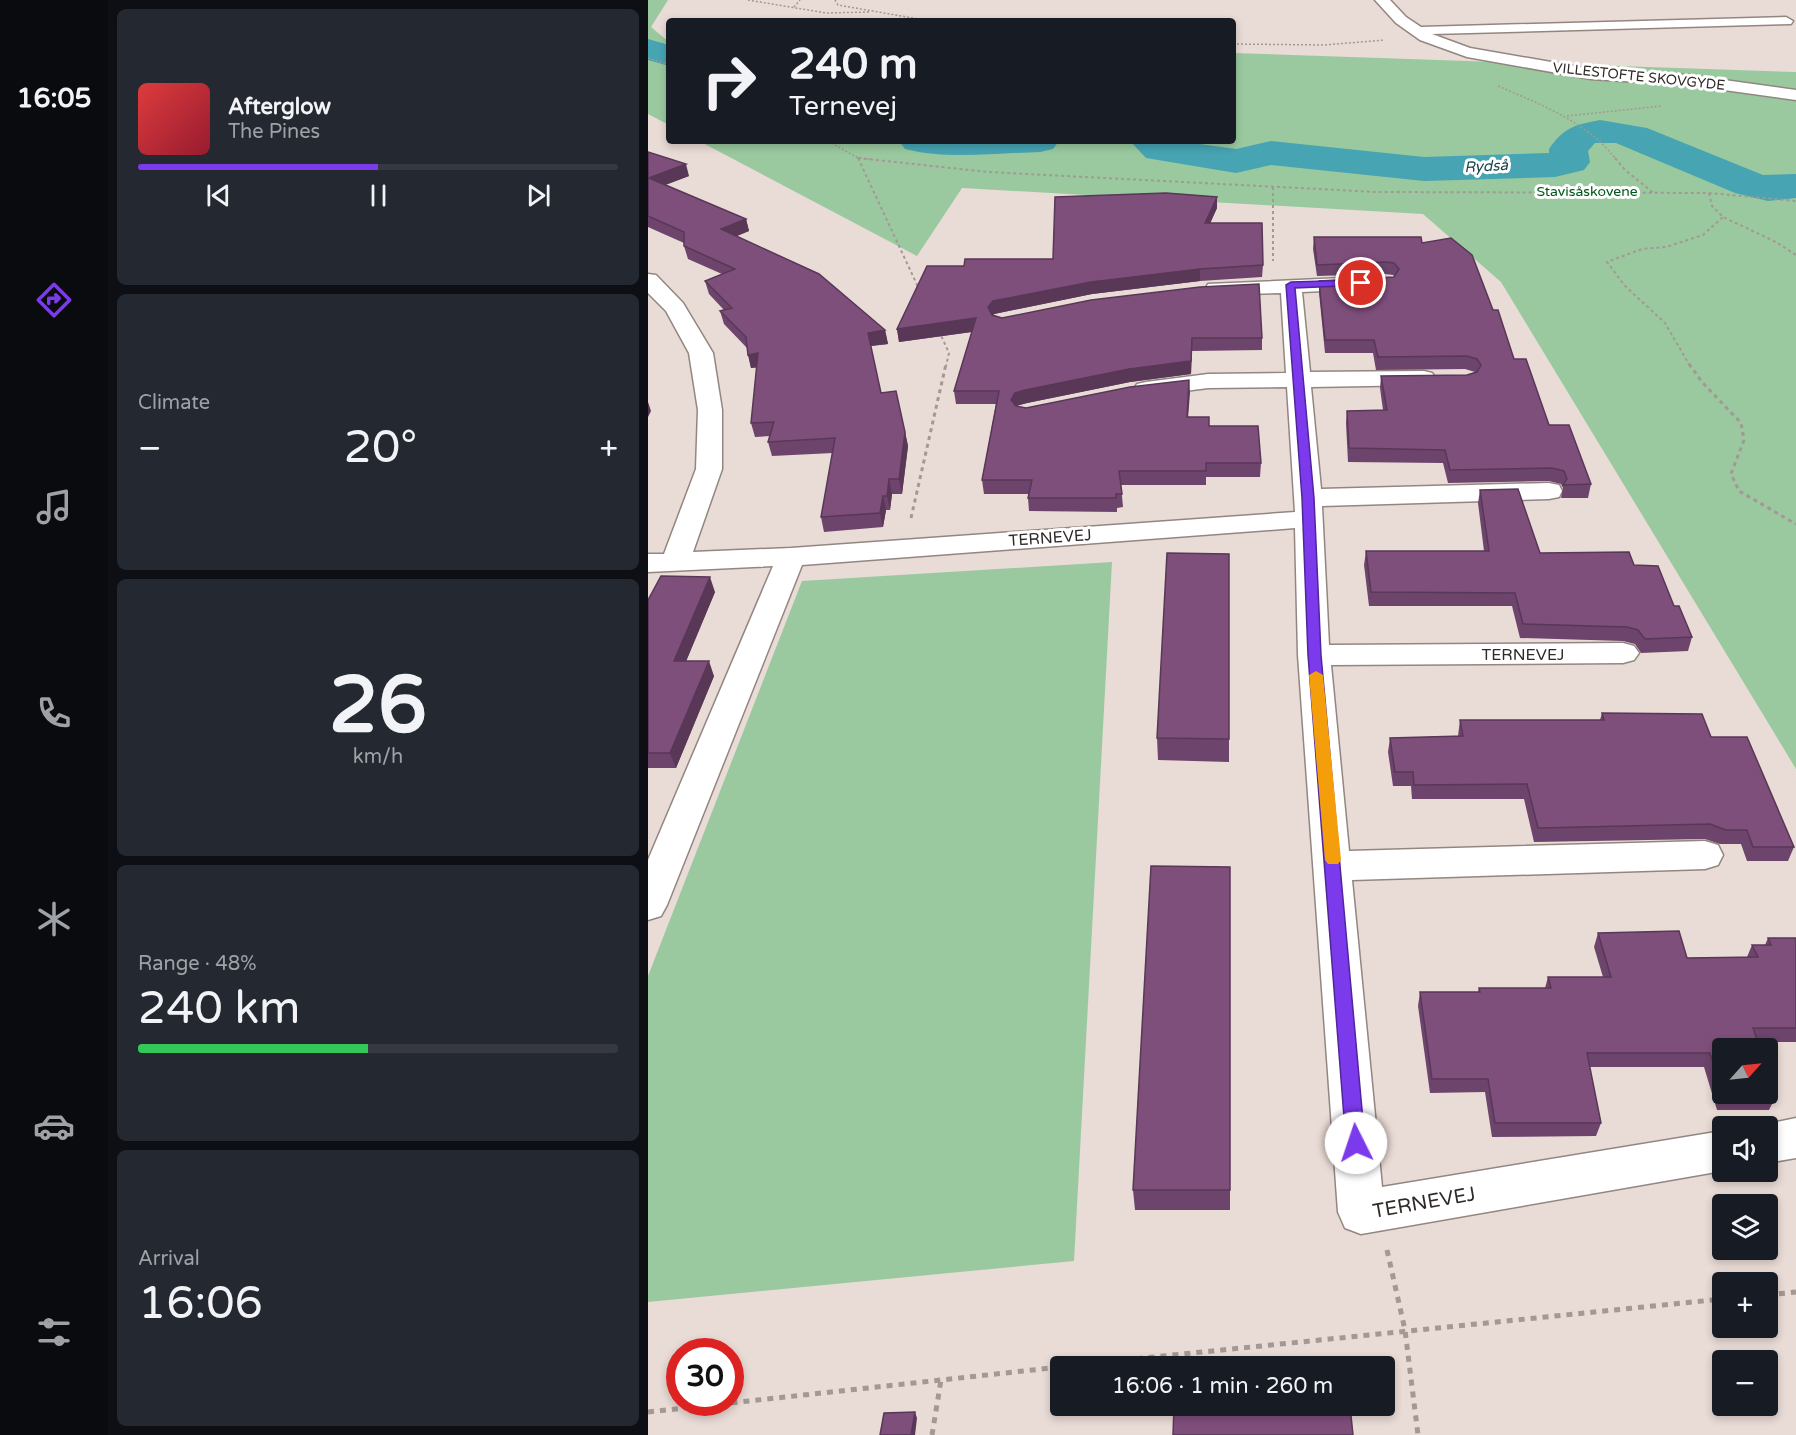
<!DOCTYPE html>
<meta charset="utf-8">
<style>
:root{--surface:#171b24;--page:#242831;--text:#f1f3f6;--muted:#9ea1a6;--line:#363941;--accent:#7c3aed}
body{margin:0;font-family:"Varela Round",sans-serif;background:var(--page);color:var(--text);height:100vh;display:flex;flex-direction:column;font-size:22px;white-space:nowrap}
*{box-sizing:border-box;margin:0}
p{font-size:20px;color:var(--muted)}
.icon{flex:none;width:33px;height:33px;fill:none;stroke:currentColor;stroke-width:2;stroke-linecap:round;stroke-linejoin:round}
.map{position:relative;flex:1;overflow:hidden}
.panel{display:flex;flex-direction:column;gap:9px;padding:9px;background:#0d0f14;width:540px}
.panel>*{flex:none}
.hud{position:absolute;left:18px;top:18px;width:570px;height:126px;border-radius:6px;box-shadow:0 3px 9px #0003;background:#171b24;color:var(--text);overflow:hidden}
.needle{width:39px;rotate:63deg}
.tools{position:absolute;left:1064px;top:1038px;display:grid;gap:12px}
.tools a{display:grid;place-items:center;width:66px;height:66px;border-radius:6px;background:var(--surface);box-shadow:0 3px 9px #0003;font-size:30px}
.speed{position:absolute;left:18px;top:1338px;display:flex;gap:12px;font-size:30px;font-weight:700;text-align:center}
.speed>*{display:grid;place-content:center;width:78px;height:78px;border-radius:50%;background:var(--surface);box-shadow:0 3px 9px #0003;line-height:1}
.speed .limit{border:9px solid #d22;background:#fff;color:#111}
.pin{position:absolute;display:grid;place-items:center;width:51px;height:51px;color:#fff;margin:-26px;border:3px solid #fff;border-radius:50%;box-shadow:0 2px 6px #0007}
.me{position:absolute;width:66px;margin:-33px;rotate:356deg;stroke-linejoin:round;filter:drop-shadow(0 0 4px #0008)}
.turn{display:flex;align-items:center;gap:21px;height:126px;padding:0 24px;font-size:27px}
.turn .icon{width:78px;height:78px;stroke-width:2.5}
.turn b{display:block;font-size:42px;line-height:51px}
.big{font-size:45px;font-weight:600;line-height:1.1}
.panel .widget{flex:1;display:flex;flex-direction:column;justify-content:center;gap:9px;min-width:0;padding:0 21px;border-radius:9px;background:var(--page)}
.panel .dial{align-items:center;gap:0}
.dial b{font-size:78px;line-height:1}
.song{display:flex;align-items:center;gap:18px}
.cover{width:72px;height:72px;border-radius:9px;background:linear-gradient(135deg,hsl(0 70% 55%),hsl(350 70% 35%))}
.played{height:6px;border-radius:3px;background:linear-gradient(90deg,var(--accent) 50%,var(--line) 50%)}
.keys{display:flex;justify-content:space-around;direction:ltr}
.heat{display:flex;justify-content:space-between;align-items:center;font-size:33px;direction:ltr}
.charge{height:9px;border-radius:4px;background:linear-gradient(90deg,#34c759 48%,var(--line) 0)}
.trip{position:absolute;left:402px;top:1356px;width:345px;height:60px;border-radius:6px;background:var(--surface);box-shadow:0 3px 9px #0003;font-weight:600;line-height:60px;text-align:center}
main{display:flex;flex:1;min-height:0}
.dock{display:flex;flex-direction:column;width:108px;justify-content:space-around;align-items:center;background:#090b0e;color:var(--muted)}
.dock .icon{width:42px;height:42px}
.dock .selected{color:var(--accent)}
.dock b{font-size:27px;color:var(--text)}
.map>svg:first-child{display:block}
.green{fill:#9ac99f}
.lines{fill:none;stroke-linecap:round;stroke-linejoin:round}
.river{fill:#46a4b3;fill-rule:evenodd}
.minor-casing{stroke:#938681;stroke-width:3}
.path-far3{stroke:#a39894;stroke-width:1.5;stroke-dasharray:2 2;stroke-linecap:butt}
.path-far2{stroke:#a39894;stroke-width:2;stroke-dasharray:3 3;stroke-linecap:butt}
.path-far1{stroke:#a39894;stroke-width:3;stroke-dasharray:4 4;stroke-linecap:butt}
.path{stroke:#a39894;stroke-width:5;stroke-dasharray:6 6;stroke-linecap:butt}
.minor{fill:#fff;fill-rule:evenodd}
.wall{fill:#6d446b}
.shaded-wall{fill:#593757}
.building{fill:#7f4f7c;stroke:#593757;stroke-width:1.5}
.route{fill:#7c3aed;stroke:#51269a;stroke-width:1.5}
.slow{fill:#f59e0b}
.labels{text-anchor:middle;stroke-width:6;stroke-linejoin:round;paint-order:stroke}
.far-street-label{font-size:14px;fill:#2f2927;stroke:#fff}
.far-park-label{font-size:14px;fill:#00581b;stroke:#fff}
.far-water-label{font-size:15px;font-style:italic;fill:#19444b;stroke:#fff}
.street-label{font-size:16px;fill:#2f2927;stroke:#fff}
.near-street-label{font-size:20px;fill:#2f2927;stroke:#fff}
</style>
<main>
<nav class="dock">
<b>16:05</b>
<svg class="icon selected" aria-label="directions" viewBox="0 0 24 24"><path d="M12 3l9 9-9 9-9-9zM9 14v-3h6M13 9l2 2-2 2"/></svg>
<svg class="icon" aria-label="music" viewBox="0 0 24 24"><path d="M9 18V5l10-2v13"/><circle cx="6" cy="18" r="3"/><circle cx="16" cy="16" r="3"/></svg>
<svg class="icon" aria-label="phone" viewBox="0 0 24 24"><path d="M5 4h4l2 5-3 2q2 4 5 5l2-3 5 2v4C11 20 4 13 5 4z"/></svg>
<svg class="icon" aria-label="climate" viewBox="0 0 24 24"><path d="M12 3v18M4 7l16 10M4 17L20 7"/></svg>
<svg class="icon" aria-label="car" viewBox="0 0 24 24"><path d="M5 17H2v-5l4-1 3-4h7l3 4 3 1v5h-3M9 17h6M6 11h13"/><circle cx="7" cy="17" r="2"/><circle cx="17" cy="17" r="2"/></svg>
<svg class="icon" aria-label="filters" viewBox="0 0 24 24"><path d="M4 7h16M4 17h16"/><circle cx="9" cy="7" r="2"/><circle cx="15" cy="17" r="2"/></svg>
</nav>
<section class="panel">
<div class="widget">
<div class="song"><i class="cover"></i><div><b>Afterglow</b><p>The Pines</p></div></div>
<div class="played"></div>
<div class="keys"><svg class="icon" aria-label="previous" viewBox="0 0 24 24"><path d="M18 5L8 12l10 7zM5 5v14"/></svg><svg class="icon" aria-label="pause" viewBox="0 0 24 24"><path d="M8 5v14M16 5v14"/></svg><svg class="icon" aria-label="next" viewBox="0 0 24 24"><path d="M6 5l10 7-10 7zM19 5v14"/></svg></div>
</div>
<div class="widget"><p>Climate</p>
<div class="heat"><a>−</a><b class="big">20°</b><a>+</a></div>
</div>
<div class="widget dial"><b>26</b><p>km/h</p></div>
<div class="widget"><p>Range · 48%</p><b class="big">240 km</b><div class="charge"></div></div>
<div class="widget"><p>Arrival</p><b class="big">16:06</b></div>
</section>
<div class="map">
<svg width="1148" height="1435" viewBox="0 0 1148 1435">
<rect width="100%" height="100%" fill="#e9dbd6"/>
<path class="green" d="M 0,0 L 20,0 L 3,27 L 21,42 L 21,125 L 0,114 Z
M 585,53 L 1148,72 L 1148,769 L 853,282 L 775,214 L 314,188 L 269,256 L 51,141 L 585,141 Z
M 464,562 L 426,1261 L 0,1302 L 0,976 L 154,581 Z"/>
<g class="lines">
<path class="river" d="M 0,39 L 21,45 L 21,66 L 0,60 Z
M 952,120 L 999,128 L 1115,175 L 1148,174 L 1148,198 L 1120,201 L 1087,193 L 968,143 L 947,143 L 940,151 L 942,162 L 936,170 L 907,177 L 776,181 L 623,165 L 588,173 L 498,158 L 482,141 L 530,141 L 588,149 L 623,141 L 776,157 L 901,153 L 901,149 C 916,127 927,125 952,120 Z
M 251,141 L 411,141 L 405,149 L 392,152 C 348,153 300,160 257,149 Z"/>
<g class="minor-casing">
<path id="minor" d="M 727,0 L 742,0 L 758,17 L 773,27 L 1138,17 L 1145,21 L 1143,24 L 784,34 L 822,48 L 943,69 L 1040,75 L 1148,90 L 1148,100 L 1040,85 L 943,79 L 819,57 L 772,40 L 748,23 Z
M 0,274 L 8,275 L 35,303 L 65,353 L 74,410 L 74,469 L 45,552 L 143,548 L 647,512 L 639,387 L 560,388 L 498,396 L 489,394 L 486,389 L 489,384 L 498,382 L 560,374 L 638,373 L 633,293 L 568,295 L 560,294 L 557,289 L 560,284 L 717,277 L 725,278 L 728,283 L 725,288 L 717,289 L 654,292 L 662,372 L 776,371 L 784,373 L 788,378 L 784,383 L 776,385 L 663,387 L 673,489 L 901,483 L 911,485 L 914,491 L 911,497 L 901,499 L 674,506 L 681,645 L 975,643 L 986,646 L 991,653 L 986,660 L 975,663 L 683,665 L 701,851 L 1057,841 L 1070,845 L 1075,855 L 1070,865 L 1057,869 L 704,880 L 734,1187 L 1074,1131 L 1074,1171 L 713,1234 L 697,1228 L 690,1212 L 650,655 L 647,528 L 154,565 L 19,905 L 13,916 L 0,920 L 0,860 L 125,566 L 0,572 L 0,554 L 16,554 L 48,469 L 50,410 L 41,353 L 18,311 L 0,293 Z
M 1148,1118 L 1148,1158 L 1119,1163 L 1119,1126 L 1109,1126 Z"/>
</g>
<path class="path-far3" d="M 100,0 L 178,13 L 222,12
M 187,0 L 190,5 L 282,21
M 146,7 L 152,0
M 585,44 L 676,45 L 737,40
M 0,58 L 21,65
M 850,86 C 894,105 937,121 968,159
M 919,116 L 1013,106
M 180,141 L 210,158 L 222,159"/>
<path class="path-far2" d="M 210,158 L 340,172 L 729,192 L 1061,193 L 1148,201
M 210,158 L 271,289
M 967,158 L 977,170 L 1007,194
M 625,187 L 625,261
M 1061,193 L 1064,206 L 1075,217 L 1128,242 L 1148,255
M 291,331 L 301,353 L 298,366
M 1042,366 L 1017,323 L 977,286 L 959,262 L 994,249 L 1018,247 L 1055,235 L 1075,217"/>
<path class="path-far1" d="M 1041,364 L 1054,382 L 1093,423 L 1096,440 L 1083,474 L 1091,491 L 1148,524
M 263,518 L 298,364"/>
<path class="path" d="M 739,1250 L 757,1330 L 770,1435
M 1119,1295 L 1148,1292
M 417,1366 L 1074,1299
M 0,1412 L 412,1367
M 284,1435 L 293,1380"/>
<use href="#minor" class="minor"/>
</g>
<path class="wall" d="M 0,152 L 41,176 L 17,185 L 98,219 L 101,231 L 89,236 L 237,330 L 240,344 L 223,346 L 233,393 L 257,432 L 260,446 L 254,494 L 244,494 L 242,510 L 238,510 L 235,527 L 176,532 L 173,517 L 185,453 L 124,456 L 120,442 L 122,436 L 107,437 L 103,423 L 109,367 L 103,368 L 99,348 L 76,324 L 72,311 L 76,310 L 61,294 L 57,281 L 74,274 L 40,259 L 36,246 L 36,243 L 0,227 Z
M 569,208 L 562,223 L 615,265 L 614,277 L 552,281 L 444,294 L 346,314 L 345,315 L 354,318 L 614,338 L 614,350 L 544,351 L 543,374 L 482,382 L 379,403 L 368,406 L 378,408 L 541,380 L 540,417 L 561,426 L 613,463 L 612,477 L 558,477 L 558,485 L 473,485 L 475,507 L 469,508 L 469,512 L 381,511 L 380,498 L 381,494 L 336,494 L 334,480 L 348,404 L 308,404 L 306,391 L 324,332 L 251,342 L 249,329 L 316,266 L 405,259 Z
M 666,237 L 774,243 L 845,310 L 866,359 L 901,425 L 943,484 L 940,498 L 913,498 L 915,488 L 913,484 L 901,481 L 800,483 L 795,463 L 700,462 L 698,423 L 699,411 L 735,410 L 732,388 L 733,376 L 819,375 L 827,372 L 817,369 L 728,370 L 725,353 L 677,353 L 671,293 L 671,281 L 747,277 L 745,275 L 737,274 L 669,276 L 665,249 Z
M 832,490 L 892,553 L 986,565 L 1026,606 L 1044,637 L 1040,651 L 993,653 L 987,644 L 975,641 L 872,638 L 864,606 L 721,606 L 716,565 L 718,551 L 836,551 L 830,503 Z
M 581,554 L 581,762 L 510,760 L 509,738 Z
M 67,592 L 38,661 L 66,676 L 28,768 L 0,768 L 0,600 Z
M 954,713 L 1063,737 L 1146,847 L 1140,861 L 1099,861 L 1093,844 L 1072,844 L 1057,839 L 886,842 L 876,799 L 764,799 L 763,786 L 745,786 L 740,752 L 742,738 L 810,736 L 812,720 L 952,720 Z
M 582,867 L 582,1210 L 487,1210 L 485,1190 Z
M 950,933 L 1039,958 L 1099,957 L 1104,945 L 1117,945 L 1120,938 L 1148,938 L 1148,1042 L 1110,1042 L 1128,1096 L 1121,1110 L 1069,1110 L 1056,1067 L 941,1067 L 953,1123 L 948,1136 L 844,1137 L 837,1092 L 782,1093 L 770,1006 L 772,992 L 830,992 L 831,988 L 897,988 L 900,977 L 955,977 L 946,947 Z"/>
<path class="shaded-wall" d="M 38,164 L 41,176 L 4,190 L 1,178 Z
M 569,197 L 569,208 L 557,235 L 557,223 Z
M 98,219 L 101,231 L 76,241 L 73,229 Z
M 552,269 L 552,281 L 444,294 L 346,314 L 342,320 L 340,307 L 345,301 L 443,282 Z
M 328,318 L 330,331 L 251,342 L 249,329 Z
M 237,330 L 240,344 L 222,346 L 220,333 Z
M 544,338 L 543,374 L 482,382 L 379,403 L 368,406 L 363,400 L 367,393 Z
M 110,353 L 114,367 L 103,368 L 100,355 Z
M 541,380 L 542,393 L 539,430 L 539,417 Z
M 0,402 L 3,411 L 0,417 Z
M 257,432 L 260,446 L 254,494 L 251,479 Z
M 241,479 L 244,494 L 242,510 L 239,496 Z
M 235,496 L 238,510 L 235,527 L 232,513 Z
M 62,577 L 67,592 L 32,676 L 26,661 Z
M 61,661 L 66,676 L 28,768 L 22,753 Z
M 267,1412 L 269,1418 L 267,1435 L 263,1435 Z"/>
<path class="building" d="M 0,152 L 38,164 L 1,178 L 98,219 L 73,229 L 171,274 L 237,330 L 220,333 L 233,393 L 248,391 L 257,432 L 251,479 L 241,479 L 239,496 L 235,496 L 232,513 L 173,517 L 187,438 L 120,442 L 126,422 L 103,423 L 110,353 L 100,355 L 98,337 L 72,311 L 84,308 L 57,281 L 87,269 L 36,246 L 36,232 L 0,216 Z
M 518,193 L 569,197 L 557,223 L 614,223 L 615,265 L 552,269 L 443,282 L 345,301 L 340,307 L 344,315 L 354,318 L 443,300 L 552,287 L 611,284 L 614,338 L 544,338 L 543,361 L 481,369 L 377,390 L 367,393 L 363,400 L 368,406 L 378,408 L 482,387 L 541,380 L 539,417 L 561,417 L 561,426 L 610,426 L 613,463 L 558,463 L 558,471 L 471,471 L 474,494 L 468,494 L 468,498 L 380,498 L 384,480 L 334,480 L 351,391 L 306,391 L 328,318 L 249,329 L 279,266 L 316,266 L 317,259 L 405,259 L 407,197 Z
M 666,237 L 773,237 L 774,243 L 803,238 L 824,255 L 845,310 L 850,310 L 866,359 L 878,359 L 901,425 L 921,425 L 943,484 L 915,485 L 919,479 L 916,471 L 904,468 L 802,470 L 797,450 L 701,448 L 699,411 L 739,410 L 733,376 L 819,375 L 829,372 L 833,365 L 829,359 L 819,356 L 730,357 L 726,340 L 677,340 L 671,281 L 746,277 L 751,269 L 746,263 L 738,262 L 669,265 Z
M 870,489 L 892,553 L 981,552 L 986,565 L 1010,566 L 1026,606 L 1031,606 L 1044,637 L 997,639 L 990,630 L 979,627 L 875,624 L 867,593 L 723,592 L 718,551 L 841,551 L 832,490 Z
M 519,553 L 581,554 L 581,739 L 509,738 Z
M 13,576 L 62,577 L 26,661 L 61,661 L 22,753 L 0,753 L 0,600 Z
M 954,713 L 1054,714 L 1063,737 L 1099,737 L 1146,847 L 1105,847 L 1099,830 L 1078,830 L 1062,824 L 890,828 L 879,784 L 766,785 L 765,772 L 747,772 L 742,738 L 815,736 L 812,720 L 956,720 Z
M 503,866 L 582,867 L 582,1190 L 485,1190 Z
M 1031,931 L 1039,958 L 1110,957 L 1104,945 L 1123,945 L 1120,938 L 1148,938 L 1148,1028 L 1105,1028 L 1112,1048 L 1074,1048 L 1074,1092 L 1062,1053 L 939,1053 L 953,1123 L 847,1123 L 840,1079 L 784,1079 L 772,992 L 832,992 L 831,988 L 903,988 L 900,977 L 963,977 L 950,933 Z
M 1119,1070 L 1128,1096 L 1075,1096 L 1074,1094 L 1119,1094 Z
M 526,1406 L 702,1406 L 705,1435 L 525,1435 Z
M 267,1412 L 263,1435 L 232,1435 L 236,1413 Z"/>
<path class="route" d="M 713,280 L 717,281 L 717,285 L 647,288 L 666,498 L 673,655 L 717,1143 L 714,1149 L 708,1151 L 701,1149 L 698,1143 L 660,655 L 654,498 L 638,285 L 643,282 Z"/>
<path class="slow" d="M 668,671 L 675,675 L 693,860 L 690,864 L 680,864 L 677,860 L 661,675 Z"/>
<g class="labels">
<g class="far-street-label">
<text transform="translate(991 76) rotate(6)" y="5">VILLESTOFTE SKOVGYDE</text>
</g>
<g class="far-park-label">
<text x="939" y="196">Stavisåskovene</text>
</g>
<g class="far-water-label">
<text transform="translate(838 166) rotate(-3)" y="5">Rydså</text>
</g>
<g class="street-label">
<text transform="translate(402 537) rotate(-4)" y="6">TERNEVEJ</text>
<text x="875" y="660">TERNEVEJ</text>
</g>
<g class="near-street-label">
<text transform="translate(776 1202) rotate(-10)" y="7">TERNEVEJ</text>
</g>
</g>
</svg>
<div class="tools">
<a><svg class="needle" viewBox="-14 -14 28 28"><path d="M0-13l5 13h-10z" fill="#e53935"/><path d="M0 13l5-13h-10z" fill="#9ea1a6"/></svg></a>
<a><svg class="icon" aria-label="sound" viewBox="0 0 24 24"><path d="M4 9h4l5-4v14l-5-4H4zM17 9q2 3 0 6"/></svg></a>
<a><svg class="icon" aria-label="layers" viewBox="0 0 24 24"><path d="M12 4l9 5-9 5-9-5zM3 14l9 5 9-5"/></svg></a>
<a>+</a>
<a>−</a>
</div>
<div class="speed"><div class="limit">30</div></div>
<div class="pin" style="left:713px;top:283px;background:#d93025"><svg class="icon" aria-label="arrive" viewBox="0 0 24 24"><path d="M6 21V4h12l-3 4 3 4H6"/></svg></div>
<svg class="me" style="left:708px;top:1143px" viewBox="-20 -20 40 40"><circle r="19" fill="#fff"/><path d="M0-13L10 11 0 6-10 11z" fill="#7c3aed"/></svg>
<div class="trip">16:06 · 1 min · 260 m</div>
<div class="hud">
<div class="turn"><svg class="icon" aria-label="right" viewBox="0 0 24 24"><path d="M7 20v-9h11M14 6l5 5-5 5"/></svg><div><b>240 m</b>Ternevej</div></div>
</div>
</div>
</main>
